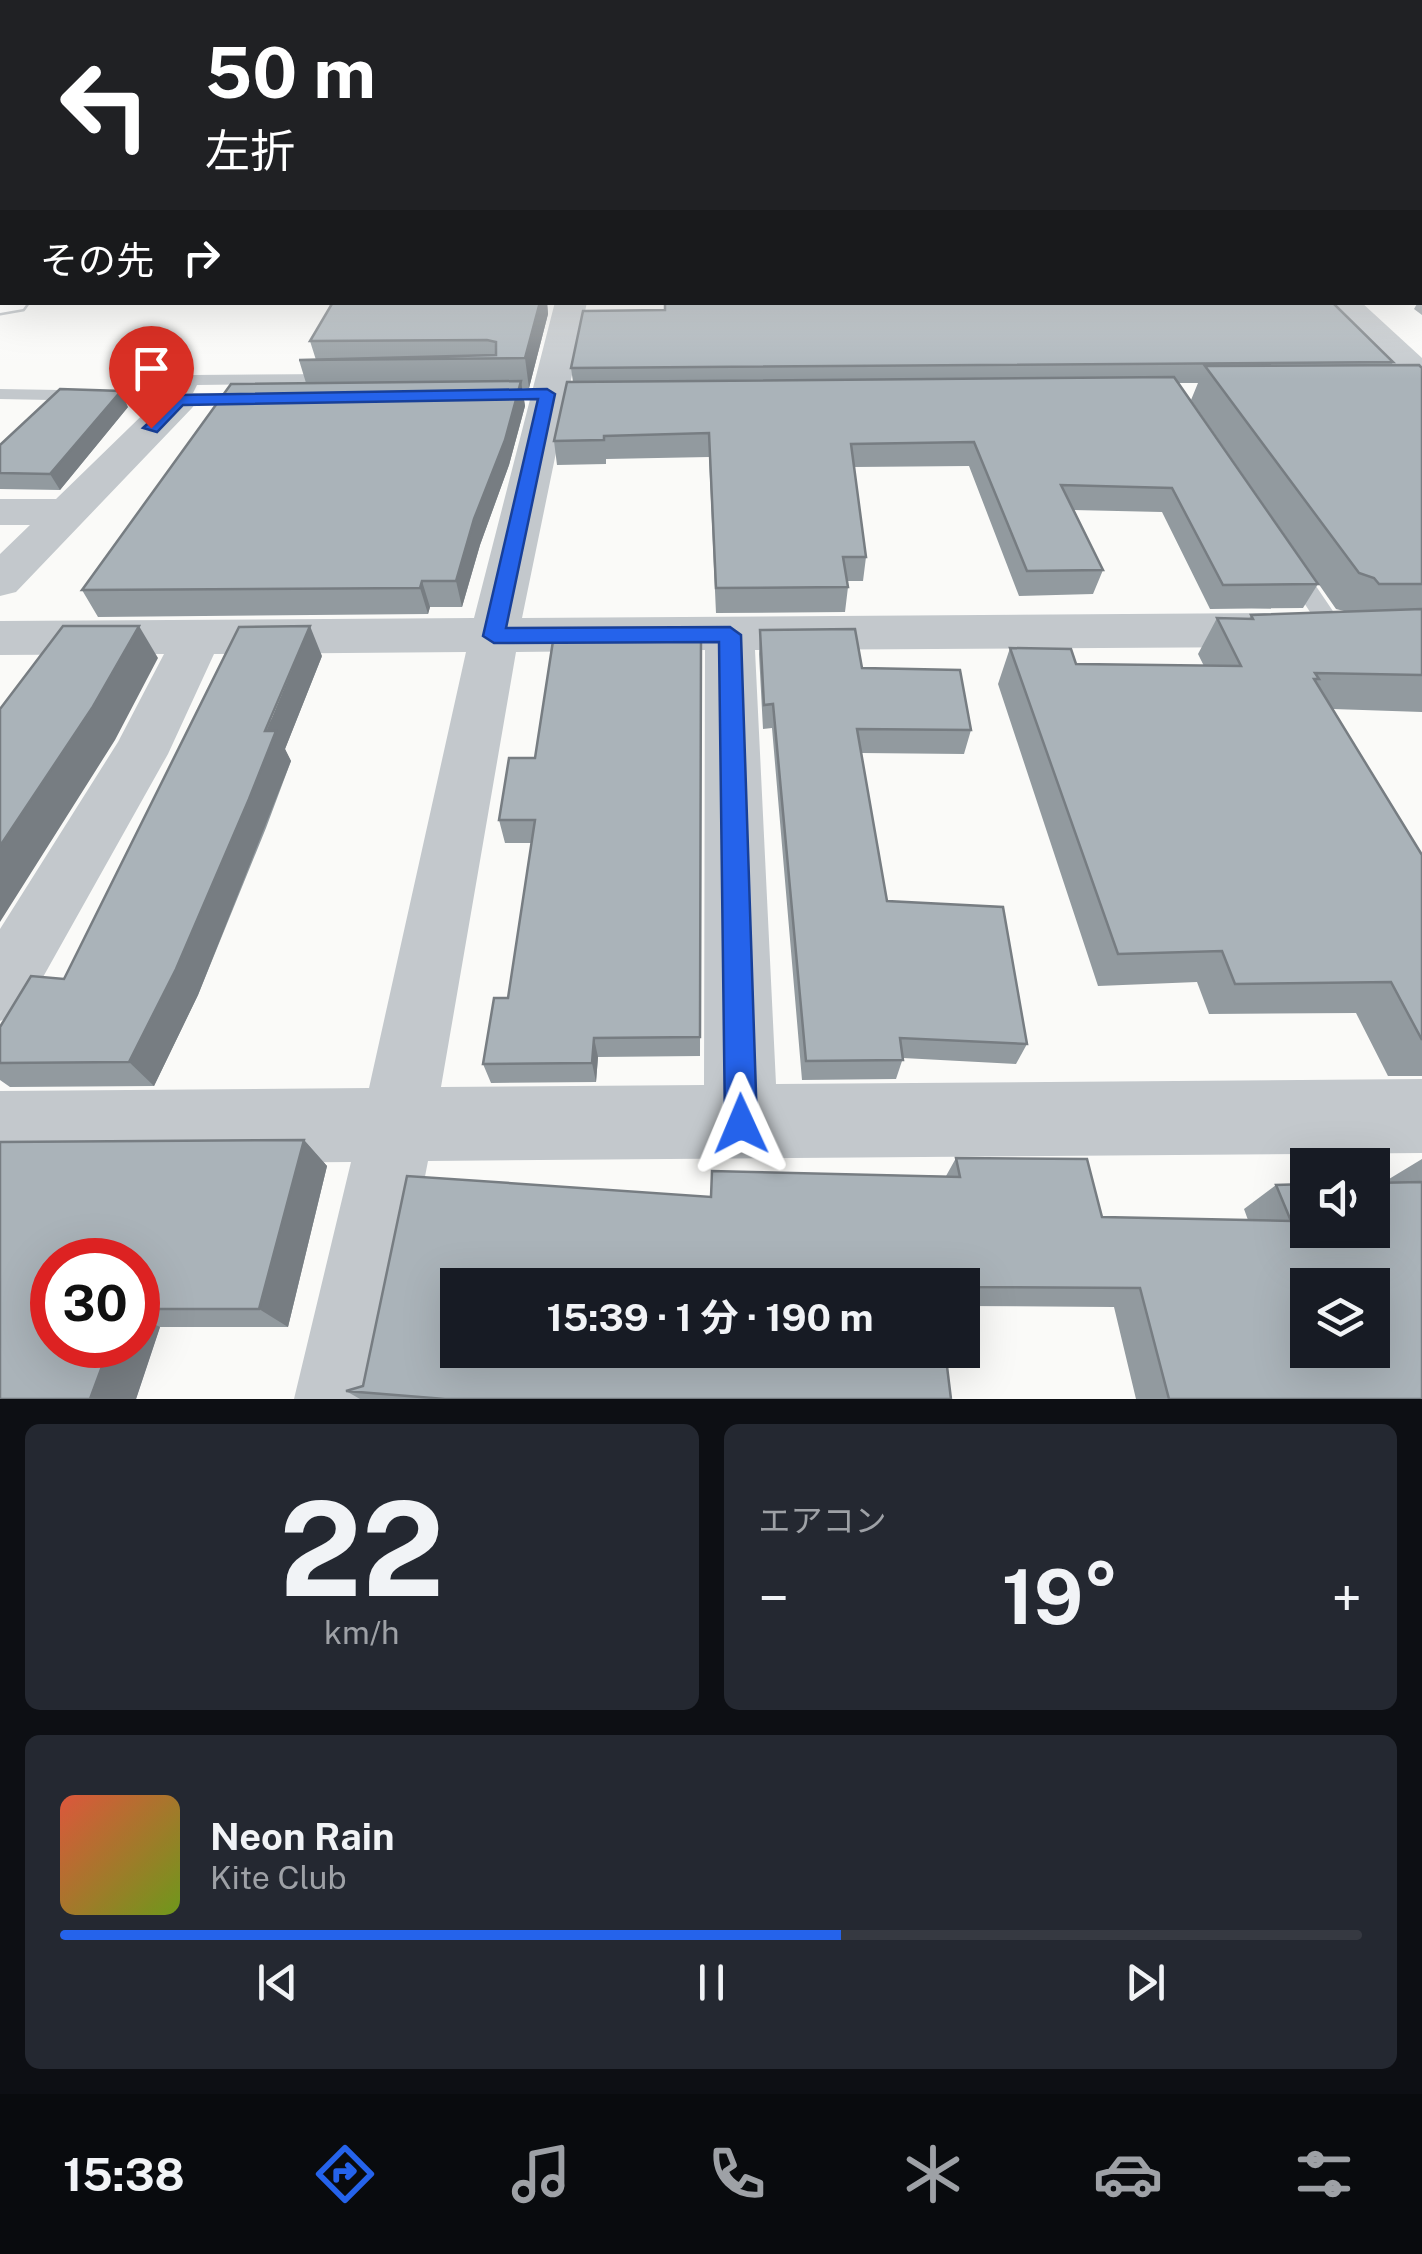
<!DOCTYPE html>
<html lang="ja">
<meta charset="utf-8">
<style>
:root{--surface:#171b24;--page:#242831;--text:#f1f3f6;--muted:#9ea1a6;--line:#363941;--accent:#2563eb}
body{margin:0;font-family:"Public Sans","Noto Sans JP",sans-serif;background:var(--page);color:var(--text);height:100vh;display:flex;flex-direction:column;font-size:38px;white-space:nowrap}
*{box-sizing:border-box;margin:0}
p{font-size:32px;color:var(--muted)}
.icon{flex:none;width:55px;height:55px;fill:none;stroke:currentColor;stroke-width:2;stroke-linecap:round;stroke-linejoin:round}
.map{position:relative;height:1399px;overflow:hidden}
.drawer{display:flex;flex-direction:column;gap:25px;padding:25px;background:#0d0f14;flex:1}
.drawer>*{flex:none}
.top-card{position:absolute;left:0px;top:0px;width:1422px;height:305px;box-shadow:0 10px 40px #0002;background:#202124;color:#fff;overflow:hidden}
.controls{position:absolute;left:1290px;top:1148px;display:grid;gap:20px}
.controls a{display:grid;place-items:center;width:100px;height:100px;border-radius:0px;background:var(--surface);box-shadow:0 10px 40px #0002;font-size:50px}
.speed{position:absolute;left:30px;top:1238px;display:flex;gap:20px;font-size:50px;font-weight:700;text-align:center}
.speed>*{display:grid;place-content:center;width:130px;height:130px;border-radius:50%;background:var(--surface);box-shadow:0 10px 40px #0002;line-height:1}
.speed .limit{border:15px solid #d22;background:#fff;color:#111}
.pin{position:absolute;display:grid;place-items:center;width:85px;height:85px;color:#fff;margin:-102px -42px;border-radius:50% 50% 50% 0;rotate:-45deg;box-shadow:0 0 10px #0007}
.pin .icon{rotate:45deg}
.me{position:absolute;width:110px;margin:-55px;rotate:359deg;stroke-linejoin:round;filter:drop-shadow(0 0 8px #0008)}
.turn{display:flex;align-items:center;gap:35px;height:210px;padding:0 40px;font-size:45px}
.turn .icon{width:130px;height:130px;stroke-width:2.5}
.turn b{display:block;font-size:70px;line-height:85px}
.then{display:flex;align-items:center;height:95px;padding:0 40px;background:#0003;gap:20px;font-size:38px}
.big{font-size:75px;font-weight:700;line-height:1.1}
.drawer .tile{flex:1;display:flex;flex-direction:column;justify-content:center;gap:15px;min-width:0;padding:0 35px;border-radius:15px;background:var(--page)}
.drawer .dial{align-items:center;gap:0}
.dial b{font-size:130px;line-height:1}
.song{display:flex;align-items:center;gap:30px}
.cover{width:120px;height:120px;border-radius:15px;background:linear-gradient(135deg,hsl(10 70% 55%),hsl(80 70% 35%))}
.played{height:10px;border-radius:5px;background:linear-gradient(90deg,var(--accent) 60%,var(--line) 60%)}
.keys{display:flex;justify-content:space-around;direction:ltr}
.heat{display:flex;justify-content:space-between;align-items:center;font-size:55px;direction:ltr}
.drawer .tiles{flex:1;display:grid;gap:25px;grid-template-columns:1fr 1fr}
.tile:last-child{grid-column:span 2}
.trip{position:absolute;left:440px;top:1268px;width:540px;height:100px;border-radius:0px;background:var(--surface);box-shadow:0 10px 40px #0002;font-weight:700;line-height:100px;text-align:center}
.menu{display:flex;height:160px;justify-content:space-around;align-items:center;background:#090b0e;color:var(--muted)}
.menu .icon{width:70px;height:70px}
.menu .active{color:var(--accent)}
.menu b{font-size:45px;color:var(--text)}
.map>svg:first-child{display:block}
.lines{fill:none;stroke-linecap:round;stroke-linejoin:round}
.primary-casing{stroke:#b5babe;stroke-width:5}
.highway-casing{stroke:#b4b9bd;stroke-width:60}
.lane{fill:#c3c8cc;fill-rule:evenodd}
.street{fill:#c3c8cc;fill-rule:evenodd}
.primary{fill:#fff;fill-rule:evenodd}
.highway{stroke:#fff;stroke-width:55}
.wall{fill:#929a9f;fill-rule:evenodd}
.shaded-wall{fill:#777d82}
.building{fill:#aab3b9;stroke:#777d82;stroke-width:2.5;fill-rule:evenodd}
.route{fill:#2563eb;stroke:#184099;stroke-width:2.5}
</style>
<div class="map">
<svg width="1422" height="1399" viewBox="0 0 1422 1399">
<rect width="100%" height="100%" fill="#fafaf8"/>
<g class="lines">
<g class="primary-casing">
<path id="primary" d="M 0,293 L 2,302 L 28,302 L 23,309 L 0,313 Z"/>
</g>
<g class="highway-casing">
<path id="highway" d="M 0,259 L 2,258"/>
</g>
<path class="lane" d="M 337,374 L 343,375 L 343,383 L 197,385 L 193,393 L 258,395 L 261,399 L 252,404 L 0,399 L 0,389 L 175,392 L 186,376 L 192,375 Z
M 1293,562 L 1301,564 L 1341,623 L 1353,626 L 1357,632 L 1353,638 L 1345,640 L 1325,635 L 1282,569 Z"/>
<path class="street" d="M 555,302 L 587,302 L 522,618 L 1283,613 L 1300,618 L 1307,630 L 1300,642 L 1283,647 L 755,650 L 776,1084 L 1422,1079 L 1422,1153 L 428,1161 L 382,1399 L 294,1399 L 351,1162 L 0,1165 L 0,1091 L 369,1088 L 466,652 L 214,654 L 168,754 L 24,1011 L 0,1021 L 0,929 L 118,742 L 164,654 L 0,655 L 0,621 L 474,618 ZM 705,650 L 704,1085 L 441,1087 L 516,652 Z
M 1325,302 L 1361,302 L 1422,358 L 1422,388 L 1409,385 Z
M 179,389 L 192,392 L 198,400 L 192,408 L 16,592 L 0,596 L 0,554 L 30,525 L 0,525 L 0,499 L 56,499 L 166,392 Z"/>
<use href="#primary" class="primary"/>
<use href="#highway" class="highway"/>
</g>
<path class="wall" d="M 0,183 L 2,183 L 2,227 L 0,228 Z
M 1422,294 L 1422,315 L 1414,309 L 1418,302 L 1420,302 Z
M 333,302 L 547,302 L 548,314 L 529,388 L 522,388 L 525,406 L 509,465 L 480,545 L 462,607 L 430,607 L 428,614 L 98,617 L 82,590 L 306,383 L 299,360 L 316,360 L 310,341 Z
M 1393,362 L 1391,366 L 1422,368 L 1422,712 L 1333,709 L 1422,855 L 1422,1076 L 1388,1076 L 1356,1013 L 1209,1014 L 1197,982 L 1098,986 L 998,684 L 1010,648 L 1076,664 L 1204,666 L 1198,654 L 1217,618 L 1249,619 L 1251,615 L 1344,611 L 1336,609 L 1191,400 L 1198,383 L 1178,383 L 1318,584 L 1303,608 L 1210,609 L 1162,512 L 1073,510 L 1103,570 L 1093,594 L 1019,596 L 969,466 L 854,467 L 866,557 L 863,581 L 847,581 L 848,587 L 845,612 L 716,613 L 709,457 L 606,459 L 606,464 L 557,465 L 554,441 L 573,382 L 571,368 Z
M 128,407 L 60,490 L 0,489 L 0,445 Z
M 760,630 L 862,668 L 971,730 L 964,754 L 861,753 L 887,901 L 1027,1044 L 1016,1064 L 903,1058 L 896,1079 L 802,1080 L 772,728 L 763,729 L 759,654 Z
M 701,635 L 700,1056 L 598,1057 L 596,1082 L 491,1083 L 483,1064 L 508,998 L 532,843 L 505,843 L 499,820 L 535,758 L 642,641 Z
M 322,656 L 285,749 L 291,761 L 266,828 L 198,995 L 154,1086 L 10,1087 L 0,1080 L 0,1027 L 64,979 Z
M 304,1140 L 327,1166 L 288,1327 L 160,1327 L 136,1399 L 0,1399 L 0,1142 ZM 52,1260 L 138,1260 L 138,1345 L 52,1345 Z
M 956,1158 L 1087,1159 L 1102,1217 L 1248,1220 L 1244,1209 L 1276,1185 L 1308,1184 L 1308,1230 L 1372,1230 L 1372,1183 L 1390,1183 L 1389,1179 L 1422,1159 L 1422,1399 L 1136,1399 L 1114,1307 L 962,1306 L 962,1285 L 458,1285 L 458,1350 L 945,1350 L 951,1399 L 360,1399 L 346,1391 L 363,1386 L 407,1176 L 711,1197 L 712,1171 L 946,1176 ZM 1308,1285 L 1372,1285 L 1372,1350 L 1308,1350 Z"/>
<path class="shaded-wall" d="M 1422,270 L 1422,288 L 1420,292 L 1420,274 Z
M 540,302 L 547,302 L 548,314 L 529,388 L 525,358 Z
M 521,381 L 525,406 L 509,465 L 480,545 L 462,607 L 456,581 L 474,519 Z
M 121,391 L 128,407 L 60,490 L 50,474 Z
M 422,581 L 430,607 L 428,614 L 420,588 Z
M 139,626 L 158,658 L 115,740 L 0,922 L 0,846 Z
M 310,626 L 322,656 L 285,749 L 291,761 L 198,995 L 154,1086 L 129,1062 Z
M 594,1038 L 598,1057 L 596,1082 L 592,1063 Z
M 304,1140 L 327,1166 L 288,1327 L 259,1309 Z
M 138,1316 L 160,1327 L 136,1399 L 90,1399 L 110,1345 L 138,1345 Z"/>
<path class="building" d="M 0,183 L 2,183 L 2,205 L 0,204 Z
M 1420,183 L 1422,183 L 1422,258 L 1420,257 Z
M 333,302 L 540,302 L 525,358 L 299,360 L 496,355 L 496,342 L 487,340 L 310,341 Z
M 665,302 L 1332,302 L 1393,362 L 571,368 L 583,311 L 665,310 Z
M 1419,365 L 1422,368 L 1422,584 L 1379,584 L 1374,578 L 1359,573 L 1205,366 Z
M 1174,377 L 1318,584 L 1223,585 L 1172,488 L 1061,485 L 1103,570 L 1027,571 L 974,442 L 851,444 L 866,557 L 843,557 L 848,587 L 716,588 L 709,433 L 604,436 L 604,440 L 554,441 L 567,382 Z
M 521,381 L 505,440 L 474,519 L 456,581 L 422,581 L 420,588 L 82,590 L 231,384 Z
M 60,389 L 121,391 L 50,474 L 0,473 L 0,445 Z
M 1422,609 L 1422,675 L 1315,673 L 1319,679 L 1314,679 L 1422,855 L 1422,1040 L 1391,982 L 1235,984 L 1222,951 L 1118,954 L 1010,648 L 1071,649 L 1076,664 L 1241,666 L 1217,618 L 1253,619 L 1251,615 Z
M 63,626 L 139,626 L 92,708 L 0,846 L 0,709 Z
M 310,626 L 265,731 L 276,731 L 249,799 L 176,969 L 129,1062 L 0,1063 L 0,1027 L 31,976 L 64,979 L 239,627 Z
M 855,629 L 862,668 L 960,670 L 971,730 L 857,729 L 887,901 L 1003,907 L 1027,1044 L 900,1038 L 903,1060 L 806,1061 L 773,704 L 764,705 L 760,630 Z
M 642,635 L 701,635 L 700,1037 L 594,1038 L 592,1063 L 483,1064 L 494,998 L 508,998 L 535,820 L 499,820 L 509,758 L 535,758 L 553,641 L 642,641 Z
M 304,1140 L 259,1309 L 138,1309 L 138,1260 L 52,1260 L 52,1345 L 110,1345 L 90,1399 L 0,1399 L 0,1142 Z
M 956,1158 L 1087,1159 L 1102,1217 L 1291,1221 L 1276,1185 L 1308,1184 L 1308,1230 L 1372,1230 L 1372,1183 L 1422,1182 L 1422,1399 L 1169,1399 L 1140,1288 L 962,1287 L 962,1285 L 458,1285 L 458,1350 L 945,1350 L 951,1399 L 445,1399 L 346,1391 L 363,1386 L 407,1176 L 711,1197 L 712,1171 L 960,1177 ZM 1308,1285 L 1372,1285 L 1372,1350 L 1308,1350 Z"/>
<linearGradient id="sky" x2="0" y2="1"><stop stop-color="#96bcdc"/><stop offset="0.48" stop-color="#fdfdfc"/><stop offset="1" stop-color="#fdfdfc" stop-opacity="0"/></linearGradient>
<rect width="1422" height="379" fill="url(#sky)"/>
<path class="route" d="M 547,389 L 555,394 L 506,628 L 730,627 L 741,635 L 757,1124 L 753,1135 L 741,1140 L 730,1135 L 725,1124 L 719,642 L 494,643 L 483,636 L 538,399 L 183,405 L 157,432 L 143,428 L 178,395 Z"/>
</svg>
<div class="controls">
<a><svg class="icon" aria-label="sound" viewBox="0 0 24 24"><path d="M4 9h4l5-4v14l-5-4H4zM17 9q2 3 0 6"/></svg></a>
<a><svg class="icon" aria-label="layers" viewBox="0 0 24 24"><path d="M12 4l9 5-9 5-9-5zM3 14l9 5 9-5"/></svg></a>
</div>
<div class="speed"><div class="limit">30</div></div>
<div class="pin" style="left:151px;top:428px;background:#d93025"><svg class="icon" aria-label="arrive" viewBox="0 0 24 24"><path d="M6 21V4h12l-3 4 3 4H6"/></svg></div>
<svg class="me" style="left:741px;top:1124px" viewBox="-20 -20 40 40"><path d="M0-17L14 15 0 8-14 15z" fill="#2563eb" stroke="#fff" stroke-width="4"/></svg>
<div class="trip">15:39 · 1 分 · 190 m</div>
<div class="top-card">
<div class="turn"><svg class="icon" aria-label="left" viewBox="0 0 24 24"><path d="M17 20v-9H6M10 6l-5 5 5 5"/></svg><div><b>50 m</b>左折</div></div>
<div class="then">その先<svg class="icon" aria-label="right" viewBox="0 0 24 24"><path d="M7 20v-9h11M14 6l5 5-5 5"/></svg></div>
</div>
</div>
<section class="drawer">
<div class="tiles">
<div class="tile dial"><b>22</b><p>km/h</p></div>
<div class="tile"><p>エアコン</p>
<div class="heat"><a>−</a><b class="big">19°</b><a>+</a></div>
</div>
<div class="tile">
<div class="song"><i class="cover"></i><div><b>Neon Rain</b><p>Kite Club</p></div></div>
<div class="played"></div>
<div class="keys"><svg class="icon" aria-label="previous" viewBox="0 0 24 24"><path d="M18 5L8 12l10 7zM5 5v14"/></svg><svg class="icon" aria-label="pause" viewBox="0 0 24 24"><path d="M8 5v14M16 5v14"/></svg><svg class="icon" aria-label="next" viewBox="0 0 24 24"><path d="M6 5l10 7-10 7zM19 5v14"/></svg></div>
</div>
</div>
</section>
<nav class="menu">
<b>15:38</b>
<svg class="icon active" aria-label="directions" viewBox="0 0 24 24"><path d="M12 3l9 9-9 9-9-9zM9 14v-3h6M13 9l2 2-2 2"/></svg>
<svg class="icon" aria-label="music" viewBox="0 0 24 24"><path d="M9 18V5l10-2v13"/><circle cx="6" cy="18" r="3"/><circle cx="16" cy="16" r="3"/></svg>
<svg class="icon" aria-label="phone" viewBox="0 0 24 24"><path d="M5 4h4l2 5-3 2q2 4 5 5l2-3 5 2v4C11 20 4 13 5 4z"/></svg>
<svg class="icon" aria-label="climate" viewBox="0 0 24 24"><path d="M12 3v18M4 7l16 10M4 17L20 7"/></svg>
<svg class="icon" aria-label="car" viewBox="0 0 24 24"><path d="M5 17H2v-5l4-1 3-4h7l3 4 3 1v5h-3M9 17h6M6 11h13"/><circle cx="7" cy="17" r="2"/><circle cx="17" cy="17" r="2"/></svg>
<svg class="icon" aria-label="filters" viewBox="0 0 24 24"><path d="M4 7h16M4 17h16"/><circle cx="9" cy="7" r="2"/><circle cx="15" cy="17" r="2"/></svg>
</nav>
